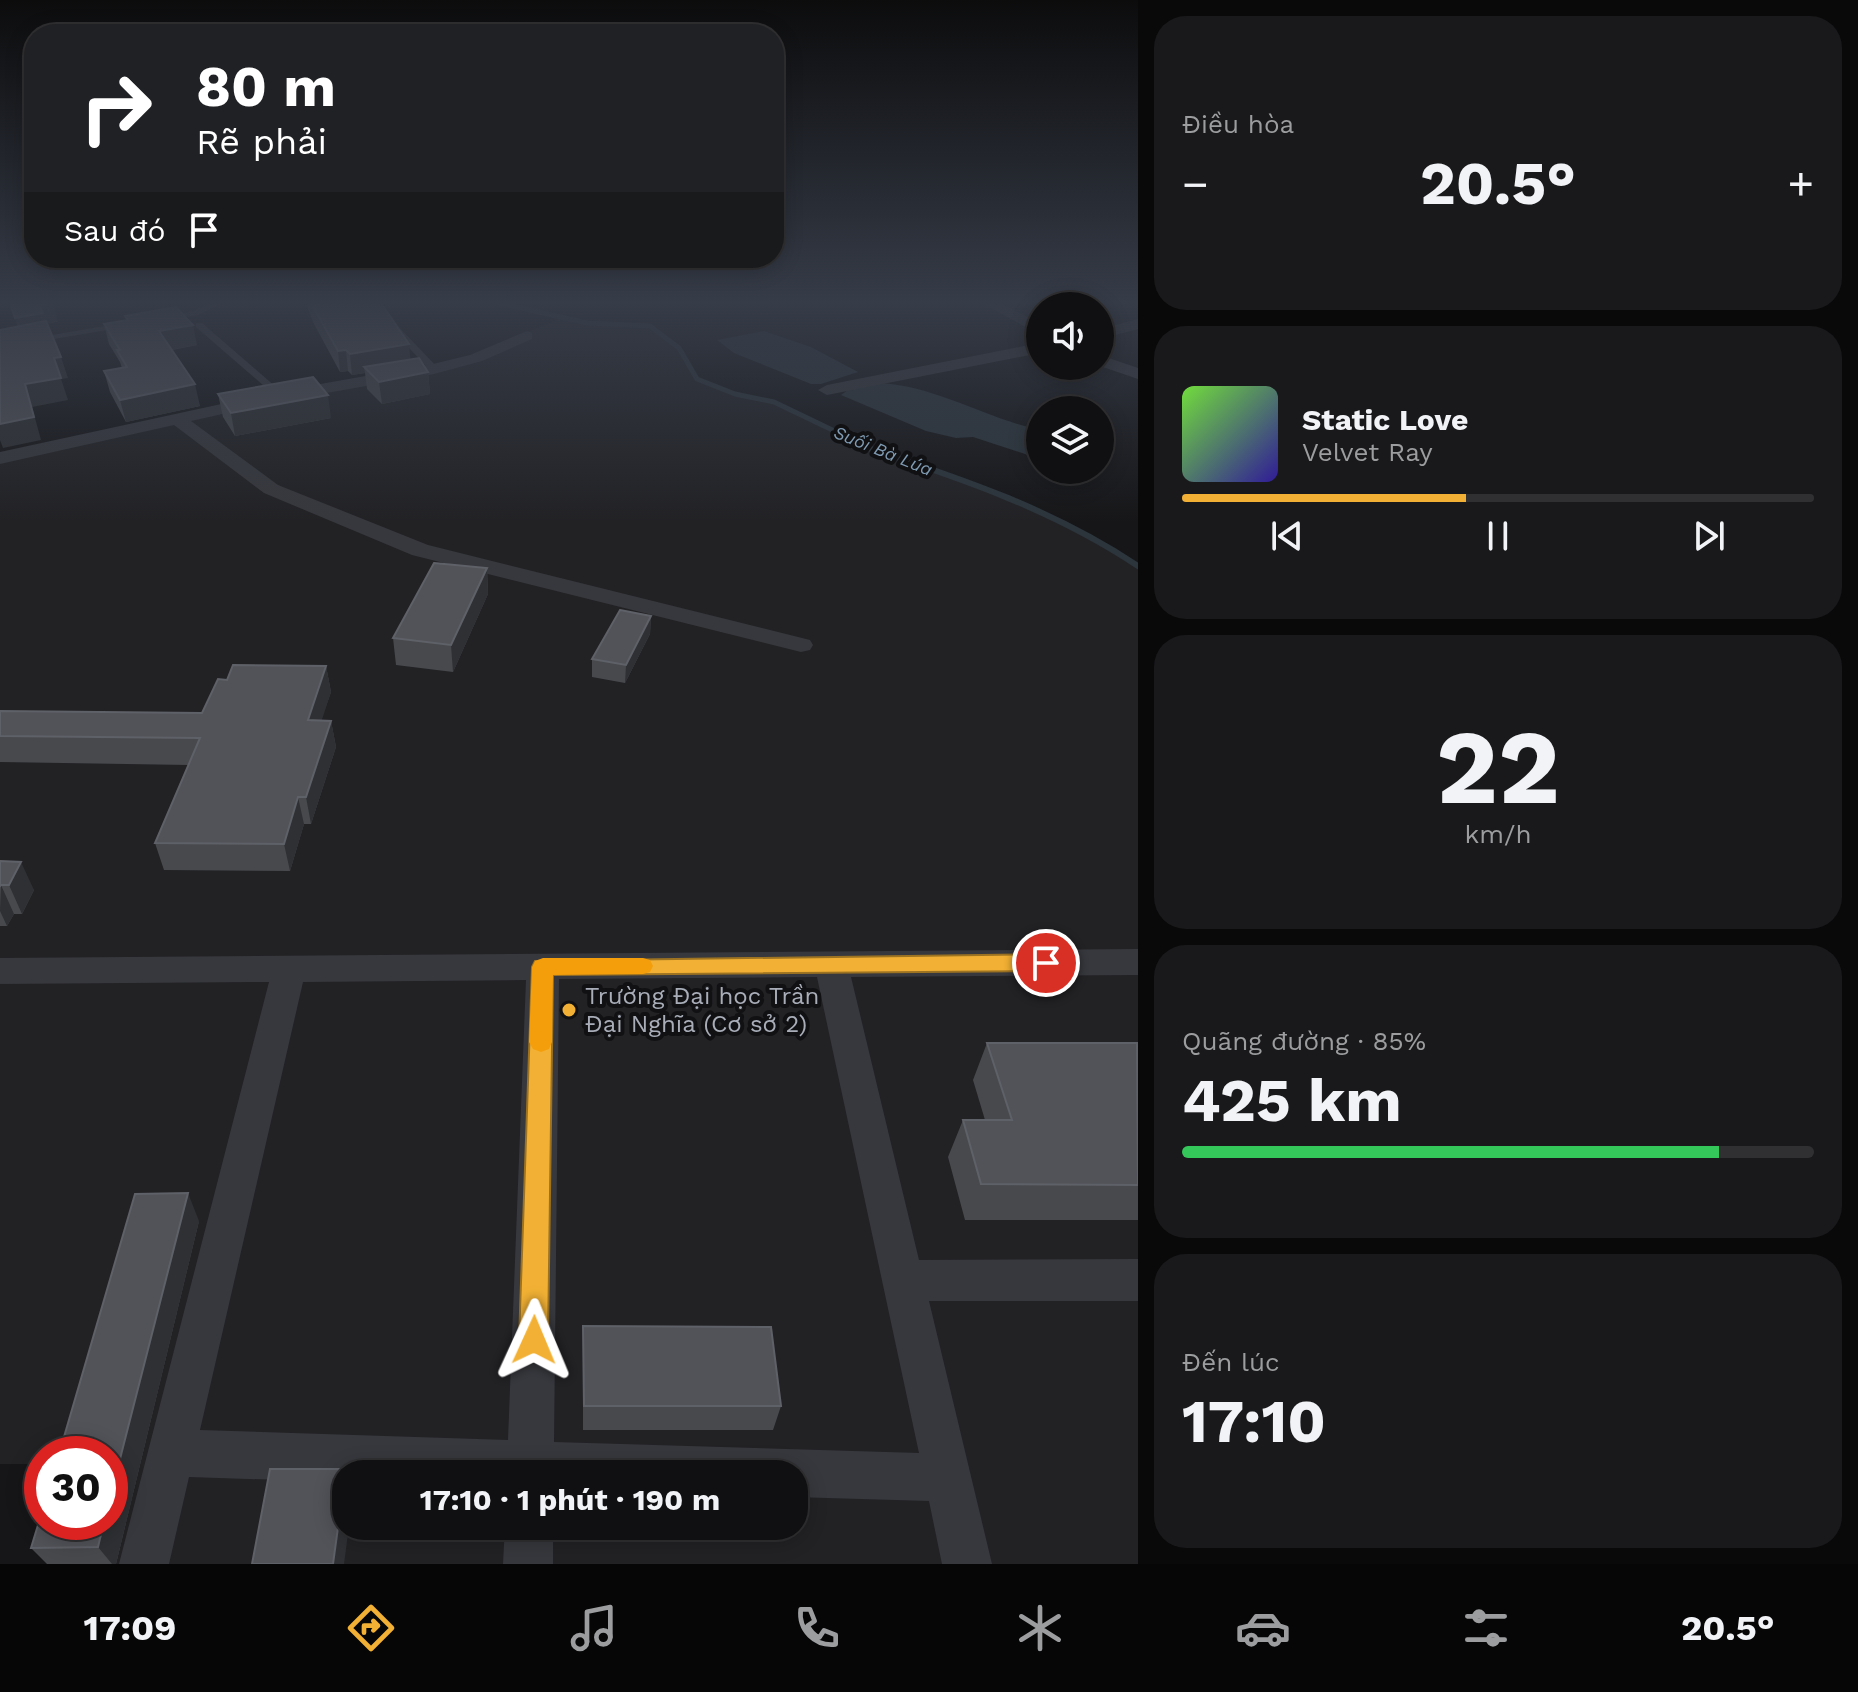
<!DOCTYPE html>
<html lang="vi">
<meta charset="utf-8">
<style>
:root{--surface:#101012;--page:#19191b;--text:#f1f3f6;--muted:#9c9d9f;--line:#303032;--accent:#f2b134}
body{margin:0;font-family:"Work Sans",sans-serif;background:var(--page);color:var(--text);height:100vh;display:flex;flex-direction:column;font-size:30px;white-space:nowrap}
*{box-sizing:border-box;margin:0}
p{font-size:26px;color:var(--muted)}
.icon{flex:none;width:44px;height:44px;fill:none;stroke:currentColor;stroke-width:2;stroke-linecap:round;stroke-linejoin:round}
.map{position:relative;flex:1;overflow:hidden}
.sheet{display:flex;flex-direction:column;gap:16px;padding:16px;background:#09090a;width:720px}
.sheet>*{flex:none}
.hud{position:absolute;left:24px;top:24px;width:760px;height:244px;border-radius:32px;box-shadow:0 4px 20px #0003,0 0 0 2px var(--line);background:#202124;color:#fff;overflow:hidden}
.controls{position:absolute;left:1026px;top:292px;display:grid;gap:16px}
.controls a{display:grid;place-items:center;width:88px;height:88px;border-radius:50%;background:var(--surface);box-shadow:0 4px 20px #0003,0 0 0 2px var(--line);font-size:40px}
.speed{position:absolute;left:24px;top:1436px;display:flex;gap:16px;font-size:40px;font-weight:700;text-align:center}
.speed>*{display:grid;place-content:center;width:104px;height:104px;border-radius:50%;background:var(--surface);box-shadow:0 4px 20px #0003,0 0 0 2px var(--line);line-height:1}
.speed .limit{border:12px solid #d22;background:#fff;color:#111}
.pin{position:absolute;display:grid;place-items:center;width:68px;height:68px;color:#fff;margin:-34px;border:4px solid #fff;border-radius:50%;box-shadow:0 2px 8px #0007}
.me{position:absolute;width:88px;margin:-44px;rotate:1deg;stroke-linejoin:round;filter:drop-shadow(0 0 6px #0008)}
.turn{display:flex;align-items:center;gap:28px;height:168px;padding:0 40px;font-size:36px}
.turn .icon{width:104px;height:104px;stroke-width:2.5}
.turn b{display:block;font-size:56px;line-height:68px}
.then{display:flex;align-items:center;height:76px;padding:0 40px;background:#0003;gap:16px;font-size:30px}
.big{font-size:60px;font-weight:700;line-height:1.1}
.sheet .widget{flex:1;display:flex;flex-direction:column;justify-content:center;gap:12px;min-width:0;padding:0 28px;border-radius:32px;background:var(--page)}
.sheet .dial{align-items:center;gap:0}
.dial b{font-size:104px;line-height:1}
.song{display:flex;align-items:center;gap:24px}
.cover{width:96px;height:96px;border-radius:12px;background:linear-gradient(135deg,hsl(100 70% 55%),hsl(250 70% 35%))}
.played{height:8px;border-radius:4px;background:linear-gradient(90deg,var(--accent) 45%,var(--line) 45%)}
.keys{display:flex;justify-content:space-around;direction:ltr}
.heat{display:flex;justify-content:space-between;align-items:center;font-size:44px;direction:ltr}
.charge{height:12px;border-radius:6px;background:linear-gradient(90deg,#34c759 85%,var(--line) 0)}
.trip{position:absolute;left:332px;top:1460px;width:476px;height:80px;border-radius:32px;background:var(--surface);box-shadow:0 4px 20px #0003,0 0 0 2px var(--line);font-weight:700;line-height:80px;text-align:center}
.menu{display:flex;height:128px;justify-content:space-around;align-items:center;background:#060607;color:var(--muted)}
.menu .icon{width:56px;height:56px}
.menu .selected{color:var(--accent)}
.menu b{font-size:36px;color:var(--text)}
main{display:flex;flex:1;min-height:0}
.map>svg:first-child{display:block}
.built{fill:#222225;fill-rule:evenodd}
.water{fill:#2c353c}
.lines{fill:none;stroke-linecap:round;stroke-linejoin:round}
.stream-far1{stroke:#2c353c;stroke-width:5}
.stream{stroke:#2c353c;stroke-width:6}
.service{fill:#37383d;fill-rule:evenodd}
.minor{fill:#37383d;fill-rule:evenodd}
.wall{fill:#47494d}
.shaded-wall{fill:#2f3033}
.building{fill:#525359;stroke:#5f6168;stroke-width:2}
.route{fill:#f2b134;stroke:#9d7322;stroke-width:2}
.slow{fill:#f59e0b}
.poi-dot{fill:#f2b134;stroke:#111113;stroke-width:3}
.labels{text-anchor:middle;stroke-width:8;stroke-linejoin:round;paint-order:stroke}
.far-water-label{font-size:18px;font-style:italic;fill:#7f9bb3;stroke:#111113}
.near-poi-label{font-size:24px;fill:#a8adb8;stroke:#111113;text-anchor:start}
</style>
<main>
<div class="map">
<svg width="1138" height="1564" viewBox="0 0 1138 1564">
<rect width="100%" height="100%" fill="#161618"/>
<path class="built" d="M 561,318 L 587,323 L 650,326 L 679,348 L 697,379 L 735,394 L 774,402 L 804,415 L 827,430 L 868,448 L 980,485 L 1033,507 L 1102,542 L 1138,566 L 1138,1564 L 53,1564 L 110,1522 L 110,1454 L 42,1454 L 42,1464 L 0,1464 L 0,461 L 283,399 L 437,371 ZM 346,1474 L 794,1474 L 794,1526 L 346,1526 Z"/>
<path class="water" d="M 764,331 L 811,347 L 858,372 L 821,384 L 811,384 L 734,353 L 717,340 Z
M 880,383 C 936,386 985,418 1040,430 L 1040,459 L 973,437 L 956,438 L 926,431 L 841,395 L 848,390 Z"/>
<g class="lines">
<path class="stream-far1" d="M 500,303 L 587,323 L 650,326 L 679,348 L 697,379 L 735,394 L 774,402 L 874,450"/>
<path class="stream" d="M 868,448 C 963,479 1054,510 1138,566"/>
<path class="service" d="M 212,303 L 222,303 L 198,315 L 166,320 L 162,318 L 193,311 Z
M 122,323 L 126,325 L 125,327 L 0,348 L 0,344 Z
M 196,323 L 202,323 L 284,394 L 284,398 L 278,398 L 196,327 Z
M 390,324 L 396,324 L 437,367 L 437,371 L 431,371 L 390,328 Z"/>
<path class="minor" d="M 982,303 L 1001,303 L 1040,324 L 1040,335 Z
M 1138,319 L 1138,329 L 1100,339 L 1100,329 Z
M 527,331 L 532,333 L 532,339 L 482,361 L 434,374 L 281,401 L 191,421 L 278,485 L 428,545 L 810,640 L 813,645 L 810,650 L 801,652 L 412,555 L 264,493 L 174,425 L 0,464 L 0,452 L 281,391 L 433,364 L 470,355 Z
M 1040,343 L 1040,353 L 827,395 L 818,390 L 827,385 Z
M 1100,355 L 1138,368 L 1138,379 L 1100,366 Z
M 1138,949 L 1138,975 L 851,977 L 919,1260 L 1138,1259 L 1138,1301 L 929,1301 L 992,1564 L 942,1564 L 929,1501 L 794,1497 L 794,1474 L 346,1474 L 346,1482 L 189,1477 L 169,1564 L 119,1564 L 269,982 L 0,984 L 0,958 ZM 817,977 L 919,1453 L 554,1442 L 559,979 ZM 526,980 L 508,1440 L 200,1430 L 303,982 Z
M 505,1526 L 553,1526 L 553,1564 L 503,1564 Z"/>
</g>
<path class="wall" d="M 306,303 L 381,303 L 410,359 L 428,372 L 430,394 L 382,404 L 367,389 L 365,373 L 352,375 L 348,371 L 340,372 L 313,322 Z
M 125,316 L 197,345 L 172,350 L 200,406 L 126,422 L 110,392 L 104,371 L 122,368 L 120,362 L 109,344 L 104,324 L 126,320 Z
M 218,394 L 331,418 L 235,436 L 223,417 Z
M 487,568 L 488,594 L 453,672 L 396,665 L 393,638 Z
M 651,616 L 650,634 L 625,683 L 592,677 L 592,659 Z
M 326,666 L 331,692 L 321,720 L 331,721 L 336,747 L 311,824 L 304,824 L 290,871 L 164,870 L 155,843 L 189,765 L 0,762 L 0,711 L 202,713 L 227,680 Z
M 0,861 L 34,890 L 22,914 L 14,914 L 7,926 L 0,926 Z
M 987,1043 L 1138,1044 L 1138,1220 L 965,1220 L 948,1157 L 963,1120 L 985,1120 L 973,1080 Z
M 199,1221 L 116,1564 L 47,1564 L 31,1548 Z
M 583,1351 L 781,1406 L 773,1430 L 583,1430 Z"/>
<path class="shaded-wall" d="M 53,303 L 58,322 L 46,324 L 21,337 L 15,318 L 39,305 Z
M 193,325 L 197,345 L 164,351 L 159,331 Z
M 409,344 L 411,365 L 364,367 L 365,373 L 352,375 L 350,354 Z
M 346,350 L 348,371 L 340,372 L 338,351 Z
M 61,357 L 68,378 L 61,379 L 68,400 L 32,407 L 41,440 L 3,448 L 0,440 L 0,424 L 25,384 L 54,358 Z
M 428,372 L 430,394 L 382,404 L 379,382 Z
M 195,384 L 200,406 L 126,422 L 120,400 Z
M 328,395 L 331,418 L 235,436 L 231,413 Z
M 487,568 L 488,594 L 453,672 L 451,645 Z
M 651,616 L 650,634 L 625,683 L 626,665 Z
M 326,666 L 331,692 L 313,747 L 308,720 Z
M 331,721 L 336,747 L 311,824 L 306,797 Z
M 298,797 L 304,824 L 290,871 L 284,844 Z
M 21,862 L 34,890 L 22,914 L 9,885 Z
M 1,885 L 14,914 L 7,926 L 0,911 Z
M 188,1193 L 199,1221 L 116,1564 L 112,1564 L 98,1547 L 99,1542 L 104,1522 L 110,1522 L 110,1498 Z
M 346,1469 L 348,1474 L 346,1474 L 346,1526 L 349,1526 L 344,1564 L 333,1564 Z"/>
<path class="building" d="M 10,303 L 48,303 L 39,305 L 43,313 L 15,318 Z
M 311,303 L 381,303 L 409,344 L 350,354 L 346,350 L 338,351 Z
M 176,307 L 193,325 L 159,331 L 195,384 L 120,400 L 104,371 L 127,367 L 117,350 L 120,350 L 104,324 L 128,320 L 125,316 Z
M 46,321 L 61,357 L 54,358 L 61,378 L 25,384 L 34,417 L 0,424 L 0,330 Z
M 419,358 L 428,372 L 379,382 L 364,367 Z
M 313,377 L 328,395 L 231,413 L 218,394 Z
M 434,563 L 487,568 L 451,645 L 393,638 Z
M 620,610 L 651,616 L 626,665 L 592,659 Z
M 233,665 L 326,666 L 308,720 L 331,721 L 306,797 L 298,797 L 284,844 L 155,843 L 200,738 L 0,736 L 0,711 L 202,713 L 218,679 L 227,680 Z
M 0,861 L 21,862 L 9,885 L 1,885 L 0,886 Z
M 987,1043 L 1137,1043 L 1138,1185 L 981,1184 L 963,1120 L 1012,1120 Z
M 188,1193 L 110,1498 L 110,1454 L 59,1454 L 135,1194 Z
M 583,1326 L 771,1327 L 781,1406 L 584,1406 Z
M 270,1469 L 346,1469 L 333,1564 L 252,1564 Z
M 42,1512 L 42,1522 L 104,1522 L 98,1547 L 31,1548 Z"/>
<linearGradient id="sky" x2="0" y2="1"><stop stop-color="#0c0c0d"/><stop offset="0.58" stop-color="#363c48"/><stop offset="1" stop-color="#363c48" stop-opacity="0"/></linearGradient>
<rect width="1138" height="522" fill="url(#sky)"/>
<path class="route" d="M 1046,954 L 1054,957 L 1057,963 L 1054,969 L 1046,971 L 553,975 L 548,1340 L 544,1350 L 534,1354 L 524,1350 L 519,1340 L 532,967 L 535,961 Z"/>
<path class="slow" d="M 543,958 L 643,958 L 650,960 L 653,966 L 650,972 L 643,974 L 553,975 L 552,1042 L 549,1049 L 541,1052 L 533,1049 L 529,1042 L 532,967 L 535,961 Z"/>
<circle class="poi-dot" cx="569" cy="1010" r="8"/>
<g class="labels">
<g class="far-water-label">
<text transform="translate(883 451) rotate(22)" y="6">Suối Bà Lúa</text>
</g>
<g class="near-poi-label">
<text x="585" y="1004">Trường Đại học Trần<tspan x="585" dy="28">Đại Nghĩa (Cơ sở 2)</tspan></text>
</g>
</g>
</svg>
<div class="controls">
<a><svg class="icon" aria-label="sound" viewBox="0 0 24 24"><path d="M4 9h4l5-4v14l-5-4H4zM17 9q2 3 0 6"/></svg></a>
<a><svg class="icon" aria-label="layers" viewBox="0 0 24 24"><path d="M12 4l9 5-9 5-9-5zM3 14l9 5 9-5"/></svg></a>
</div>
<div class="speed"><div class="limit">30</div></div>
<div class="pin" style="left:1046px;top:963px;background:#d93025"><svg class="icon" aria-label="arrive" viewBox="0 0 24 24"><path d="M6 21V4h12l-3 4 3 4H6"/></svg></div>
<svg class="me" style="left:534px;top:1340px" viewBox="-20 -20 40 40"><path d="M0-17L14 15 0 8-14 15z" fill="#f2b134" stroke="#fff" stroke-width="4"/></svg>
<div class="trip">17:10 · 1 phút · 190 m</div>
<div class="hud">
<div class="turn"><svg class="icon" aria-label="right" viewBox="0 0 24 24"><path d="M7 20v-9h11M14 6l5 5-5 5"/></svg><div><b>80 m</b>Rẽ phải</div></div>
<div class="then">Sau đó<svg class="icon" aria-label="arrive" viewBox="0 0 24 24"><path d="M6 21V4h12l-3 4 3 4H6"/></svg></div>
</div>
</div>
<section class="sheet">
<div class="widget"><p>Điều hòa</p>
<div class="heat"><a>−</a><b class="big">20.5°</b><a>+</a></div>
</div>
<div class="widget">
<div class="song"><i class="cover"></i><div><b>Static Love</b><p>Velvet Ray</p></div></div>
<div class="played"></div>
<div class="keys"><svg class="icon" aria-label="previous" viewBox="0 0 24 24"><path d="M18 5L8 12l10 7zM5 5v14"/></svg><svg class="icon" aria-label="pause" viewBox="0 0 24 24"><path d="M8 5v14M16 5v14"/></svg><svg class="icon" aria-label="next" viewBox="0 0 24 24"><path d="M6 5l10 7-10 7zM19 5v14"/></svg></div>
</div>
<div class="widget dial"><b>22</b><p>km/h</p></div>
<div class="widget"><p>Quãng đường · 85%</p><b class="big">425 km</b><div class="charge"></div></div>
<div class="widget"><p>Đến lúc</p><b class="big">17:10</b></div>
</section>
</main>
<nav class="menu">
<b>17:09</b>
<svg class="icon selected" aria-label="directions" viewBox="0 0 24 24"><path d="M12 3l9 9-9 9-9-9zM9 14v-3h6M13 9l2 2-2 2"/></svg>
<svg class="icon" aria-label="music" viewBox="0 0 24 24"><path d="M9 18V5l10-2v13"/><circle cx="6" cy="18" r="3"/><circle cx="16" cy="16" r="3"/></svg>
<svg class="icon" aria-label="phone" viewBox="0 0 24 24"><path d="M5 4h4l2 5-3 2q2 4 5 5l2-3 5 2v4C11 20 4 13 5 4z"/></svg>
<svg class="icon" aria-label="climate" viewBox="0 0 24 24"><path d="M12 3v18M4 7l16 10M4 17L20 7"/></svg>
<svg class="icon" aria-label="car" viewBox="0 0 24 24"><path d="M5 17H2v-5l4-1 3-4h7l3 4 3 1v5h-3M9 17h6M6 11h13"/><circle cx="7" cy="17" r="2"/><circle cx="17" cy="17" r="2"/></svg>
<svg class="icon" aria-label="filters" viewBox="0 0 24 24"><path d="M4 7h16M4 17h16"/><circle cx="9" cy="7" r="2"/><circle cx="15" cy="17" r="2"/></svg>
<b>20.5°</b>
</nav>
